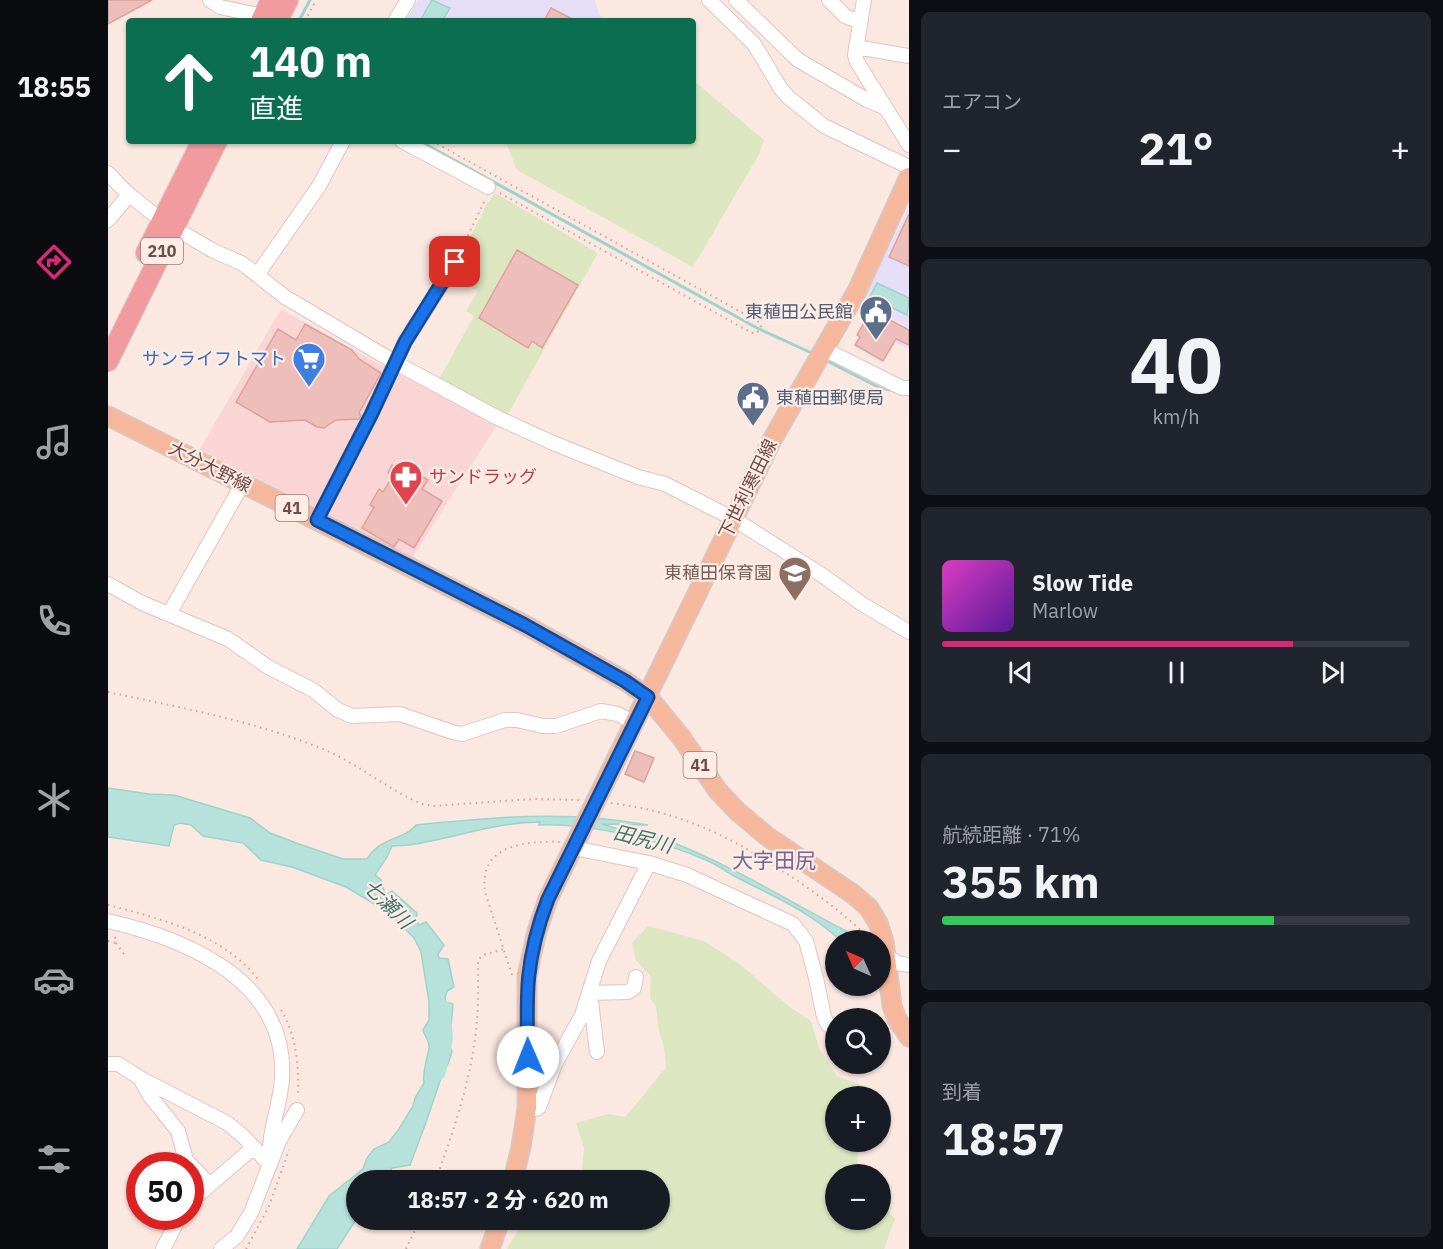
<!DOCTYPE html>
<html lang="ja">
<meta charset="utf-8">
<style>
:root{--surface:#171b24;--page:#20242c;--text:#f1f3f6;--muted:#9ea1a6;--line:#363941;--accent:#db2777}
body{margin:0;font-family:"IBM Plex Sans","Noto Sans JP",sans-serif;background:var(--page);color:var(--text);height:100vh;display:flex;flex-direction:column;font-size:22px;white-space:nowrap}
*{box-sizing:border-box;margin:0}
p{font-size:20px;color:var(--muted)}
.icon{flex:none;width:33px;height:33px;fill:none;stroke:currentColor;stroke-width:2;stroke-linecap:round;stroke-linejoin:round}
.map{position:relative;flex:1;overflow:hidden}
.sheet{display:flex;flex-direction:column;gap:12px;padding:12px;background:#0d0f14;width:534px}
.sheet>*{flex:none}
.banner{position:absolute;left:18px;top:18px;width:570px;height:126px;border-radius:6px;box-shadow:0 2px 4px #0004;background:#0b6e4f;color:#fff;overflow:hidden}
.needle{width:39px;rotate:315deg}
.fabs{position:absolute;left:717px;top:930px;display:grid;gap:12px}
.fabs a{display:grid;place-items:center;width:66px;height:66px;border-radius:50%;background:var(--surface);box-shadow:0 2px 4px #0004;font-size:30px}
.speed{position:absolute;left:18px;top:1152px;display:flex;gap:12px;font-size:30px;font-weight:700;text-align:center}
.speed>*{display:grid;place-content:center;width:78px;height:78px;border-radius:50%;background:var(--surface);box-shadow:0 2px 4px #0004;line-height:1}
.speed .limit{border:9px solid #d22;background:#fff;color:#111}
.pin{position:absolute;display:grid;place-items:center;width:51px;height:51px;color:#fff;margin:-26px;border-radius:12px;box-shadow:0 3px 9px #0006}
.me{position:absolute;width:66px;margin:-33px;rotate:359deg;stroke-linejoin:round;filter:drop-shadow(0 0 4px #0008)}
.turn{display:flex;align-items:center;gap:21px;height:126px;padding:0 24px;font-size:27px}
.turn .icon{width:78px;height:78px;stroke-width:2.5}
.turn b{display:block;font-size:42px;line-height:51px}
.big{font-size:45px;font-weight:800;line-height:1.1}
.sheet .card{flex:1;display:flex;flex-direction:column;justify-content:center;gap:9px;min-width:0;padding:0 21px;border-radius:9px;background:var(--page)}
.sheet .dial{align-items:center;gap:0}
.dial b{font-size:78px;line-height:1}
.song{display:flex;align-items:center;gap:18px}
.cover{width:72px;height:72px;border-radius:9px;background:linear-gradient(135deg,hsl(310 70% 55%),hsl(270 70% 35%))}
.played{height:6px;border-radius:3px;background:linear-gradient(90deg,var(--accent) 75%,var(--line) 75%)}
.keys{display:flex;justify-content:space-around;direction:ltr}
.heat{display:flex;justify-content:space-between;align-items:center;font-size:33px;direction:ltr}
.charge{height:9px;border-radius:4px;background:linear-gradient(90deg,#34c759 71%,var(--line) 0)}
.trip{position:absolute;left:238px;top:1170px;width:324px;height:60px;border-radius:30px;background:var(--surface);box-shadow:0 2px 4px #0004;font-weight:800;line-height:60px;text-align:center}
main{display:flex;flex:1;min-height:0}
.tabs{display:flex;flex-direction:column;width:108px;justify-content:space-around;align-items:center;background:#090b0e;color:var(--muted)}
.tabs .icon{width:42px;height:42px}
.tabs .selected{color:var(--accent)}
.tabs b{font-size:27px;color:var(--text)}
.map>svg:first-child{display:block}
.commercial{fill:#fad5d5}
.education{fill:#e6def6}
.green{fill:#dce6c1}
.water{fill:#b7e2db;stroke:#9ed3cb;stroke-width:1.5}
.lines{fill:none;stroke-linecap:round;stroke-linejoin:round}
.stream{stroke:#9ed3cb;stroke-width:3}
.river{stroke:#b7e2db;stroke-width:20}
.building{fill:#eebeba;stroke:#dfa09c;stroke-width:1.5}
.minor-casing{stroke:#e0c5c0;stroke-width:16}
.major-casing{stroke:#d4c9c9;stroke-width:21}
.highway-casing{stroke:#d4c9c9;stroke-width:22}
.path{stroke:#d2a29e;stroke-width:2;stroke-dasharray:1.5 4.5;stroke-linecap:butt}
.minor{stroke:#fff;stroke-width:14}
.major{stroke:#f6b89c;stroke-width:18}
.highway{stroke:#f19b9f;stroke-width:20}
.route-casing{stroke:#114b97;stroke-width:15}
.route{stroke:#1a73e8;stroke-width:10}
.labels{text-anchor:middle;stroke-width:4.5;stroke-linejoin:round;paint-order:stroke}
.shield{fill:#feede6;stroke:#9a7c79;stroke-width:1.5}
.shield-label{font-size:16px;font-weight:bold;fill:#6f4b4a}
.service-label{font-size:18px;fill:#4e5e75;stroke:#feede6;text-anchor:end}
.shop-label{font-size:18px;fill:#366cbe;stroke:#feede6;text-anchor:end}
.street-label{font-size:18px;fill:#6f4b4a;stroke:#feede6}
.health-label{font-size:18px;fill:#be3a42;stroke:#feede6;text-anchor:start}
.education-label{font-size:18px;fill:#785e54;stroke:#feede6;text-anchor:end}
.water-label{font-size:20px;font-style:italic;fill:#3f756c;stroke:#feede6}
.quarter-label{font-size:21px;fill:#756593;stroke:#feede6}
</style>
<main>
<nav class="tabs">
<b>18:55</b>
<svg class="icon selected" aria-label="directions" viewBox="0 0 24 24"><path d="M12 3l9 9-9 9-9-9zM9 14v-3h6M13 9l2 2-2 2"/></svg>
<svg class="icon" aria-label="music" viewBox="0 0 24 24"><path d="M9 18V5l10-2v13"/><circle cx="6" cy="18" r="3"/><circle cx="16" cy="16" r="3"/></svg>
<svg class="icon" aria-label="phone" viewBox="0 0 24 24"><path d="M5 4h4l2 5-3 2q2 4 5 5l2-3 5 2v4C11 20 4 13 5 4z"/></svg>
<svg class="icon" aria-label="climate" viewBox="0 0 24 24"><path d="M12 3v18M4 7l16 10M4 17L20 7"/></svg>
<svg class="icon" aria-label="car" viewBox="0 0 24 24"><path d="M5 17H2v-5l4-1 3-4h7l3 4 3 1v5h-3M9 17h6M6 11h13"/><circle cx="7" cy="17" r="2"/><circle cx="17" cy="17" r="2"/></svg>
<svg class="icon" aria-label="filters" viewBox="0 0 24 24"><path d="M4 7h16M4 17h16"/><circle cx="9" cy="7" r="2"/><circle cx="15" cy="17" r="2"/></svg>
</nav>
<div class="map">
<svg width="801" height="1249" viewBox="0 0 801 1249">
<rect width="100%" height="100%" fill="#fae8e1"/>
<path class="commercial" d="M 173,309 L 280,369 L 327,392 L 389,425 L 302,561 L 89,454 Z"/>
<path class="education" d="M 310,0 L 487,0 L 491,15 L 503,21 L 297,21 Z
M 801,208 L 801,349 L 788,343 L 796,325 L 780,317 L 778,319 L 751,305 Z"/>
<path class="green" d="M 585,80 L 656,140 L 651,154 L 585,267 L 409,170 L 399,145 L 401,141 L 585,141 Z
M 387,193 L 490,253 L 397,419 L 329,383 L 366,316 L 358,311 L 370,291 L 343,276 L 379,204 Z
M 540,926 L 596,941 L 633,965 L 679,1005 L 703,1021 L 711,1048 L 729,1076 L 759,1087 L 762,1096 L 728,1096 L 728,1142 L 751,1142 L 749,1165 L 754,1174 L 728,1174 L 728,1220 L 772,1220 L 773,1202 L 787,1219 L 776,1249 L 399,1249 L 416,1220 L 552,1220 L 552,1180 L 473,1180 L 476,1148 L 468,1123 L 500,1114 L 517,1117 C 532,1101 543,1084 558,1068 L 556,1047 L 551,1032 L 548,1006 L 542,998 L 543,977 L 528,960 L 524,943 Z"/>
<path class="water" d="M 324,0 L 342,8 L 334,21 L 312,21 Z
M 769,283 L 801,298 L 799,315 L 762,297 Z
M 0,788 L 41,794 L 66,795 L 142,818 L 162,833 L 191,844 L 235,859 L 259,859 C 273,836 297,840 308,825 C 387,817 461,810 540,825 L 494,824 C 516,832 539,832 561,841 C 623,865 679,900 738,931 L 749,940 L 732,940 C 701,911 665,896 628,877 C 618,872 610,865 600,861 C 553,840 482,823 431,825 L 432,822 C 389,822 349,837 307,844 C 299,846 291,845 284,846 L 279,857 L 267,875 L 273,880 L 277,894 L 280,894 L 284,891 L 309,913 L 308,921 L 311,925 L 318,922 L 336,945 L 330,954 L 331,958 L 340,959 L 346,987 L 339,991 L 337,998 L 338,1002 L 345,1004 L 343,1027 L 330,1040 L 333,1046 L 342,1047 L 344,1051 C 342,1062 336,1071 332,1081 C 323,1109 313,1137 302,1165 L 284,1168 L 277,1180 L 249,1180 L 249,1218 L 229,1249 L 189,1249 L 221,1196 L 255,1169 L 259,1158 L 266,1149 L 281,1142 L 291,1129 L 305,1106 L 307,1098 L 316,1083 C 314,1076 319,1057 321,1049 C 322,1041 317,1037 315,1030 L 321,1020 L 321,1002 L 313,952 L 306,938 L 280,912 L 238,887 L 184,867 L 153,860 L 135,843 L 95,836 L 83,825 L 72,823 L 66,825 L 61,846 L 0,837 Z"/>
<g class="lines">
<path class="stream" d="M 191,21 L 202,0
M 312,141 L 649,328 L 706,354
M 717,360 L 772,388 L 788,391"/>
<path class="river" d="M 328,1071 L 335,1038 L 332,1008"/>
</g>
<path class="building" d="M 0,0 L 44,0 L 0,24 Z
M 443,8 L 468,21 L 436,21 Z
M 801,214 L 801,266 L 781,257 Z
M 409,250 L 470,285 L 434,348 L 424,341 L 420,348 L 371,318 Z
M 782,320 L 801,330 L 801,345 L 788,339 L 775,361 L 747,345 L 752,337 L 749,335 L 757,321 L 776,331 Z
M 197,324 L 244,350 L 251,359 L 273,373 L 251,413 L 253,416 L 251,419 L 228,420 L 216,428 L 209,427 L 197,420 L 162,422 L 128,402 L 170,329 L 188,340 Z
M 292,463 L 320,480 L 314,489 L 334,501 L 306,548 L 291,539 L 286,547 L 254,528 L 266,507 L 262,505 L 271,489 L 275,492 L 285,476 L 280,473 L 284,465 L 290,468 Z
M 527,751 L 546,758 L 536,782 L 517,774 Z"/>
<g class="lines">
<g class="minor-casing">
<path id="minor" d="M 102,0 L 112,7 L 155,16
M 601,0 L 646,44 L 673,89 L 680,97 L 716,126 L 801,167
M 628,0 L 690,60 L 759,100 L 778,108
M 721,0 L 737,16 L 752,22
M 756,0 L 747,55 L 749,62 L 801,145
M 287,21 L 300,0
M 748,47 L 801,56
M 294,141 L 380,187
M 0,173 L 18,192 L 54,221 L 104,250 L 135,264 L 177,297 L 288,363 L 390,418 L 445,443 L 530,477 L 557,484 L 626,519 L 714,575 L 754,604 L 801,632
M 0,220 L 21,195
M 149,275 L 211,186 L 235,141
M 716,349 L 794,388 L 801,388
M 209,520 L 263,415 L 297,342 L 347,263
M 0,584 L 34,603 L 120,639 L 160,667 L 205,690 L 230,710 L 244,716 L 292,714 L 344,732 L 354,734 L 397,720 L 409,720 L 435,726 L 448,726 L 493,711 L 510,714 L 526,723
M 61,614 L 135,483
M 466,848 L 541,863 L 579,875 L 685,924 L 698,941 L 708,978 L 716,1017 L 720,1025 L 728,1029
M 0,921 C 79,939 180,981 174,1079 C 172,1108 159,1135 162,1165
M 779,956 L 789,963 L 801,965
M 772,1038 L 775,1038
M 489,1052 L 482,993 L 520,992 L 526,988 L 528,977
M 0,1064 L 10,1064 L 15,1067 L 32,1078 L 119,1123 L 135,1136 L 162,1165
M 32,1078 L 42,1096 L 70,1131 L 78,1160 L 101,1184
M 419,1108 L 428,1109 L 431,1107 L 447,1064 L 474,1015 L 491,961 L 541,863
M 82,1202 L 146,1147
M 55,1249 L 72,1216
M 113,1249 L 129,1236 L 143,1213 L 171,1141 L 189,1110"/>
</g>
<g class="major-casing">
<path id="major" d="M 0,416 L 417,625 L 517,681 L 540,697 L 573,737 L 610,791 L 630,812 L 660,837 L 745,894 L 761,908 L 770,923 L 776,941 L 784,1006 L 789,1019 L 801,1037
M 405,1180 L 413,1147 L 419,1108 L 419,976 L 429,931 L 440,899 L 664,440 L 749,291 L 801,177
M 382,1249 L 392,1220"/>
</g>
<g class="highway-casing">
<path id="highway" d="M 153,21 L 163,0
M 169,21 L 180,0
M 38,253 L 94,141
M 0,361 L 109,141"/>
</g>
<path class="path" d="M 197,21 L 208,0
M 324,141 L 651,322 L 653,326 L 649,333 L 644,333 L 390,192
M 352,252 L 378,198
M 0,692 C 74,708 152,722 222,752 C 254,767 281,790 314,804 L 325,806 L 425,799 L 473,800
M 503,803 C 568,811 618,834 673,870 C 703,889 731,910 757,934
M 0,905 C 54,919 114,934 150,979
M 7,937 L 8,943 L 16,954
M 0,941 L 8,943
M 404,975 L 377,892 C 370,844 418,841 453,842
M 173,1010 C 189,1036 191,1067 190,1097
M 328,1180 C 344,1134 361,1087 367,1038 C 371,1012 370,986 370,960 L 375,955 L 396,949
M 138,1249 L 161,1206 L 181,1150
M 298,1249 L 312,1220"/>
<use href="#minor" class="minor"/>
<use href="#major" class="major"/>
<use href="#highway" class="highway"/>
</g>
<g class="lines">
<g class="route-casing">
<path id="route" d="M 347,262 L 297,342 L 263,415 L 209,520 L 417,625 L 517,681 L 540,697 L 440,899 C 417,959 418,995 420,1057"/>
</g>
<use href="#route" class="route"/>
</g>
<defs>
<g id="civic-pin" transform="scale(1.725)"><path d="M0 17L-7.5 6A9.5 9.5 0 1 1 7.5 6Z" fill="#5c6f8a" stroke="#feede6"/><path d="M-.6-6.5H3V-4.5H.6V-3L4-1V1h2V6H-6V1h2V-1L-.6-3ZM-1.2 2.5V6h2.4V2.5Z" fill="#fff"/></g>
<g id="supermarket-pin" transform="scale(1.725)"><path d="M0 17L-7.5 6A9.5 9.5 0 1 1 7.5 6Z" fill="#3f7fe0" stroke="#feede6"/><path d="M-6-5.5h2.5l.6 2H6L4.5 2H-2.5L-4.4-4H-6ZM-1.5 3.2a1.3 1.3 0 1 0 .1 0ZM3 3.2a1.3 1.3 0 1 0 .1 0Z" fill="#fff"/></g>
<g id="pharmacy-pin" transform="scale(1.725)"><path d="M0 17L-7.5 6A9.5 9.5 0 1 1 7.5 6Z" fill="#e0444e" stroke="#feede6"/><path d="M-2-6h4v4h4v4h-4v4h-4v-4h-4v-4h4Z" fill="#fff"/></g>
<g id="school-pin" transform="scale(1.725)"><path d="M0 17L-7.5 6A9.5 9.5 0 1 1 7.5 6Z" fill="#8d6e63" stroke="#feede6"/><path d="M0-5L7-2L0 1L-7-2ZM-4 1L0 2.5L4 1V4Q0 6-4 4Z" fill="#fff"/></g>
</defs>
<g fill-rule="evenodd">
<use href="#civic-pin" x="768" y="312"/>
<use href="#supermarket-pin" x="201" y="359"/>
<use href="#civic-pin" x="645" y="398"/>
<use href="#pharmacy-pin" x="298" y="477"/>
<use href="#school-pin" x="687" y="573"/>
</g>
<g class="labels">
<g class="shield">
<rect x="33" y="238" width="42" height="26" rx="4.5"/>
<rect x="167.5" y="495" width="33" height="26" rx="4.5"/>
<rect x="575.5" y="752" width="33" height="26" rx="4.5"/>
</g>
<g class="shield-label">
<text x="54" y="257">210</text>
<text x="184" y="514">41</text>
<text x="592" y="771">41</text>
</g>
<g class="service-label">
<text x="745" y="318">東稙田公民館</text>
<text x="668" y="404" text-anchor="start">東稙田郵便局</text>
</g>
<g class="shop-label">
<text x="178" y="365">サンライフトマト</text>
</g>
<g class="street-label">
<text transform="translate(102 467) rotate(27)" y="6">大分大野線</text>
<text transform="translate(640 489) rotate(-64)" y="6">下世利寒田線</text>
</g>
<g class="health-label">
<text x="321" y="483">サンドラッグ</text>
</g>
<g class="education-label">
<text x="664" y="579">東稙田保育園</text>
</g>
<g class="water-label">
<text transform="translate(535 839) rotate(14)" y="7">田尻川</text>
<text transform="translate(280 904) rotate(45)" y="7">七瀬川</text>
</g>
<g class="quarter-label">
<text x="666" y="868">大字田尻</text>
</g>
</g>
</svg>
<div class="fabs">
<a><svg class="needle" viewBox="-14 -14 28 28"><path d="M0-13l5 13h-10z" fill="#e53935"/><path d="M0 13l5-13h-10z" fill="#9ea1a6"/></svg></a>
<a><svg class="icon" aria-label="search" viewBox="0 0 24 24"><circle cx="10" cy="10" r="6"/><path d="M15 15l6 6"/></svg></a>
<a>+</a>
<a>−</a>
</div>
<div class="speed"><div class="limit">50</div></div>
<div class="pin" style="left:347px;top:262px;background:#d93025"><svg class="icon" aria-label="arrive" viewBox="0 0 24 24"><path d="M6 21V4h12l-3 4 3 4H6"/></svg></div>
<svg class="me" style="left:420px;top:1057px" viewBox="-20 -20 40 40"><circle r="19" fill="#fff"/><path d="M0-13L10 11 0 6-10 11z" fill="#1a73e8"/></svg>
<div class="trip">18:57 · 2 分 · 620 m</div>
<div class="banner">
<div class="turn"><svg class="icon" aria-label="ahead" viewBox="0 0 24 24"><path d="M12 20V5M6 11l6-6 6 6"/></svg><div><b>140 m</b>直進</div></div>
</div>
</div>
<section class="sheet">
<div class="card"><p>エアコン</p>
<div class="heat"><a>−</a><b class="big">21°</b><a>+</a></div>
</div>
<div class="card dial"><b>40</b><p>km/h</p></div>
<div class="card">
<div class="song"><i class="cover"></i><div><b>Slow Tide</b><p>Marlow</p></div></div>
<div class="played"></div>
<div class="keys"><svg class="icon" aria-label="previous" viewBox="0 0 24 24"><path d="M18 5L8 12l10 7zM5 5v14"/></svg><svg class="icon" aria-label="pause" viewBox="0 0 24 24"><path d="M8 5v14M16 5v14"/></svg><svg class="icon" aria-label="next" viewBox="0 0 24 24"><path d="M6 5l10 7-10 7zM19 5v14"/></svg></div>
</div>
<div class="card"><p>航続距離 · 71%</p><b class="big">355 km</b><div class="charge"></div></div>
<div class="card"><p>到着</p><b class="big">18:57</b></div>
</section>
</main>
